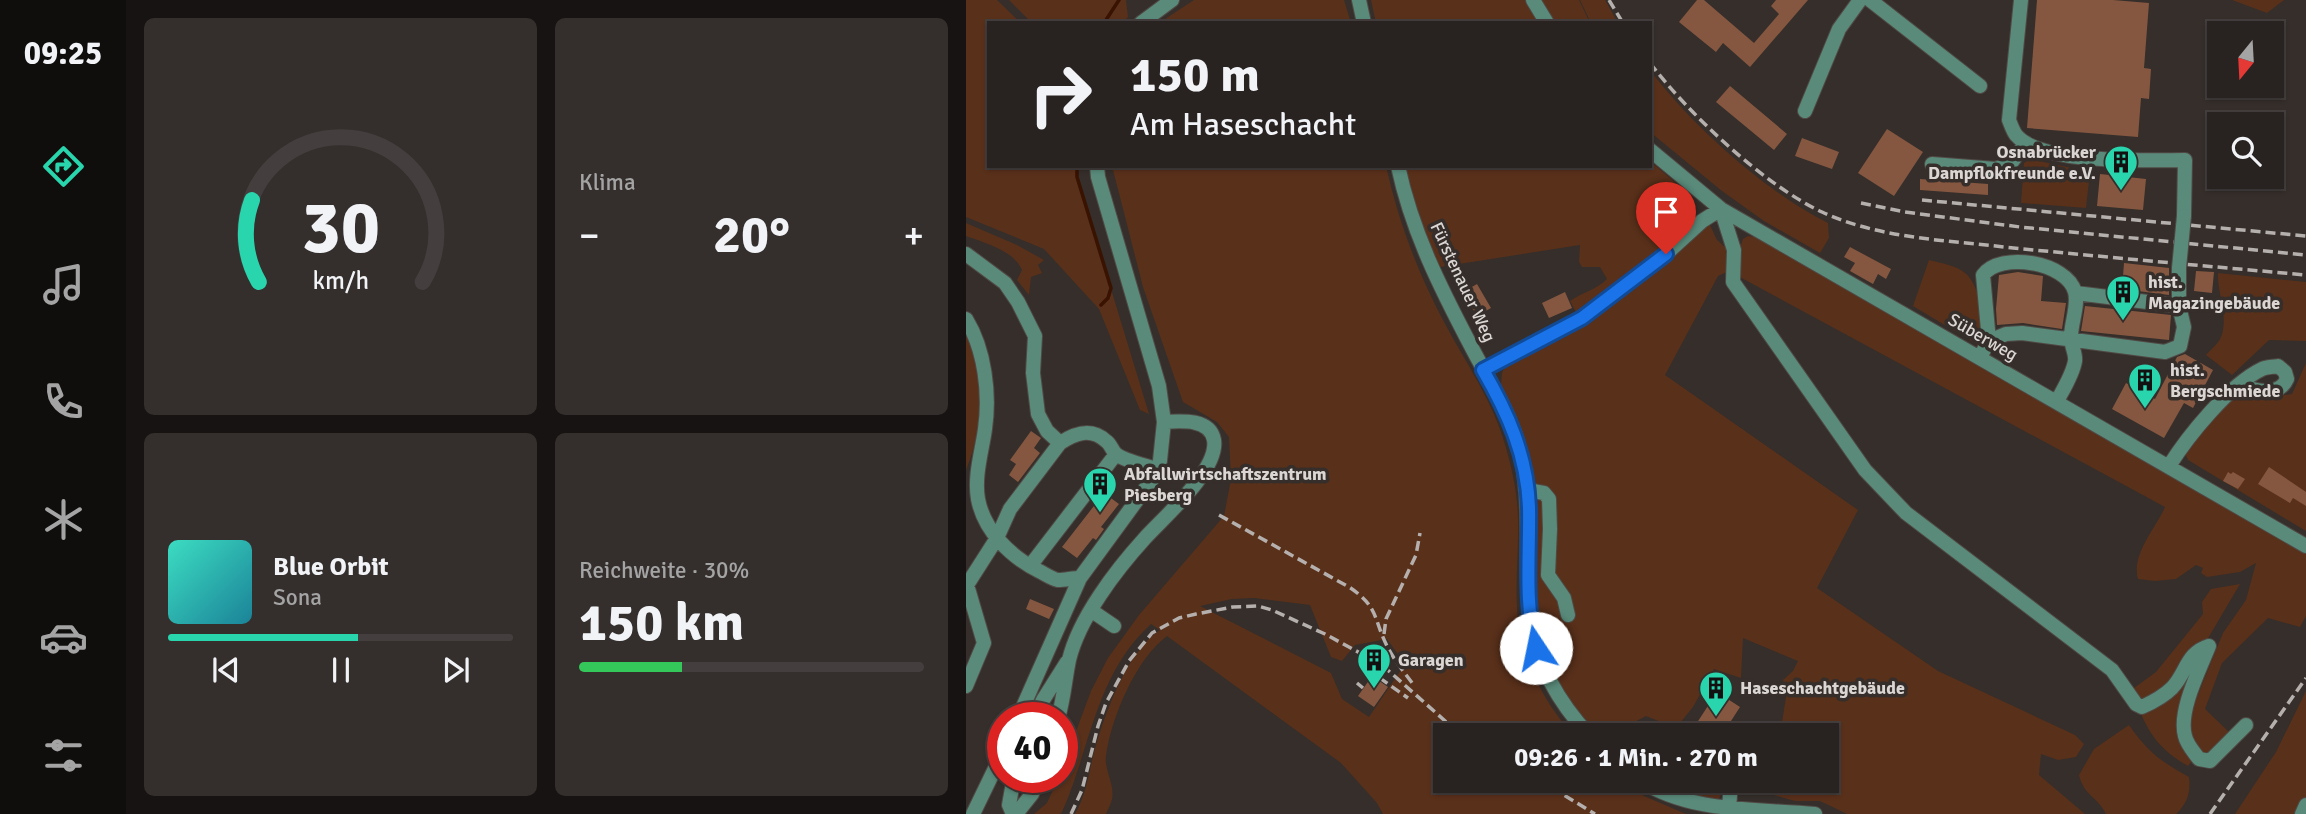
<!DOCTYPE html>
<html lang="de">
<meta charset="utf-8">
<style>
:root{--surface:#282220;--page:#342f2d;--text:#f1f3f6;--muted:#a5a4a5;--line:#443f3e;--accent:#28d5ad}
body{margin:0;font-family:Signika,sans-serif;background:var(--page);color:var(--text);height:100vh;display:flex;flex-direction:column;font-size:26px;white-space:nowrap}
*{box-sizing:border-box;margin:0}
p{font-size:23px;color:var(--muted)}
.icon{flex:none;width:38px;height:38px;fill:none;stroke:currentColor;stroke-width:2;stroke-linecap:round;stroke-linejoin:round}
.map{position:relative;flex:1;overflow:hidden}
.drawer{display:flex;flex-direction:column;gap:18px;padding:18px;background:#161312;width:840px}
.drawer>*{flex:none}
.top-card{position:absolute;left:21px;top:21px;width:665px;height:147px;border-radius:0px;box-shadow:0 2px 5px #0004,0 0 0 2px var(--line);background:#282220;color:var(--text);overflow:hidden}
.needle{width:46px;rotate:198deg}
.buttons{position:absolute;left:1241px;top:21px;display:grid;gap:14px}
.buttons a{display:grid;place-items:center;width:77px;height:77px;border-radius:0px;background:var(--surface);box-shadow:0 2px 5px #0004,0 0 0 2px var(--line);font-size:35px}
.speed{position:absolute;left:21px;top:702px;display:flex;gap:14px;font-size:35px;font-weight:700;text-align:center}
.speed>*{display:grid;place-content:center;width:91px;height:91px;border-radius:50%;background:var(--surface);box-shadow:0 2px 5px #0004,0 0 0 2px var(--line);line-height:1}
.speed .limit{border:10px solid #d22;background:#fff;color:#111}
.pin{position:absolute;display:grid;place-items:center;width:60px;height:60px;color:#fff;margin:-72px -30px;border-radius:50% 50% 50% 0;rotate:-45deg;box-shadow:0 0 7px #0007}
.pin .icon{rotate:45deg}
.me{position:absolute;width:77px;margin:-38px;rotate:349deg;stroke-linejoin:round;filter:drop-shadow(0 0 5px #0008)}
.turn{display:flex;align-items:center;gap:24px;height:147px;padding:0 28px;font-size:32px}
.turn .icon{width:91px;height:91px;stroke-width:2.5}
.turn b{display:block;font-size:49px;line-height:60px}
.big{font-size:52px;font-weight:700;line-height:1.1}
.drawer .tile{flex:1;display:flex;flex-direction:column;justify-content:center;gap:10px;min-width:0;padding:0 24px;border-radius:10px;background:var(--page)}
.drawer .dial{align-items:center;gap:0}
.dial svg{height:182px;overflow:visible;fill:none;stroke:var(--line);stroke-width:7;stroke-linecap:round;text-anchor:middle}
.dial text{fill:var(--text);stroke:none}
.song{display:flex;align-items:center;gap:21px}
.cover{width:84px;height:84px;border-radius:10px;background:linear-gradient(135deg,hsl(170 70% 55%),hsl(190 70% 35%))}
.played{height:7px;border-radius:4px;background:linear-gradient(90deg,var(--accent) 55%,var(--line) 55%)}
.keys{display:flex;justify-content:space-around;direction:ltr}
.heat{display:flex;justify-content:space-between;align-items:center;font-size:38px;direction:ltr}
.charge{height:10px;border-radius:5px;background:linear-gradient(90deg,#34c759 30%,var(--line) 0)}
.drawer .tiles{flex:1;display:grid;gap:18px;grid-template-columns:repeat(2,1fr)}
.trip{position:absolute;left:467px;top:723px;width:406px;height:70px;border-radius:0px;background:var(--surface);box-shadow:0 2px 5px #0004,0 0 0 2px var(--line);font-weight:700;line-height:70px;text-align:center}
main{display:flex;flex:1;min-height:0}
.tab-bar{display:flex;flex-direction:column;width:126px;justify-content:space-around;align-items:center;background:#100e0d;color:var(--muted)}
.tab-bar .icon{width:49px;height:49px}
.tab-bar .current{color:var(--accent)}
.tab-bar b{font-size:32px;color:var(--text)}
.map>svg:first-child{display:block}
.green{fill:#59301a;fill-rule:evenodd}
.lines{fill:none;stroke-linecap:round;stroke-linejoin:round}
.stream{stroke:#391200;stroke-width:3.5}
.building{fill:#855740}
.minor-casing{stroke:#504945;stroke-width:16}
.minor{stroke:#598a7a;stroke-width:14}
.rail{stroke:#b5b0ad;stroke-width:3.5;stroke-dasharray:10 5;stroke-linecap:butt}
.minor-bridge-casing{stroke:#504945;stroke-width:16;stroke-linecap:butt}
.minor-bridge{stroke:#598a7a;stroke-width:14}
.route-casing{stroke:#114b97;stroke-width:18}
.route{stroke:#1a73e8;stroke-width:12}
.labels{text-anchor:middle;stroke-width:7;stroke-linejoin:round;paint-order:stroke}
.poi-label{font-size:18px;font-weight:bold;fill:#dbd6d4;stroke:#352e2a;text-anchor:start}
.street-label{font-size:18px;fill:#dbd6d4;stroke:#352e2a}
</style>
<main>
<nav class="tab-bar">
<b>09:25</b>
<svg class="icon current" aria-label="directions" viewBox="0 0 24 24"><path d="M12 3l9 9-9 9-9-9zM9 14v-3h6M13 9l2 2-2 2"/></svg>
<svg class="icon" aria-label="music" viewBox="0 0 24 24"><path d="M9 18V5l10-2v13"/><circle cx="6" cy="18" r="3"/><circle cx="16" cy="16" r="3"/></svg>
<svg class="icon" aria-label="phone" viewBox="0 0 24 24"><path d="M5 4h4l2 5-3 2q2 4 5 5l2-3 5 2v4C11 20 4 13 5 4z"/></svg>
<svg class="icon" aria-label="climate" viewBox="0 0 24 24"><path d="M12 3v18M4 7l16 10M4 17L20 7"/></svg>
<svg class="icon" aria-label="car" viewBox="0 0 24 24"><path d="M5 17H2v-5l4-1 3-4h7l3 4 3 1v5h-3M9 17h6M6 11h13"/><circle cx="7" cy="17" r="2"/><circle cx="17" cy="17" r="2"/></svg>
<svg class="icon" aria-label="filters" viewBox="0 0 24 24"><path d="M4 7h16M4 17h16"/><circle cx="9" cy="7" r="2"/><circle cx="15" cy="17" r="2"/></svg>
</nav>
<section class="drawer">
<div class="tiles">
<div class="tile dial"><svg viewBox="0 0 100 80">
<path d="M14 69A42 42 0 1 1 86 69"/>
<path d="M14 69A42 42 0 0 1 11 33" stroke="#28d5ad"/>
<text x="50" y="56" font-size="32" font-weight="700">30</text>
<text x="50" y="72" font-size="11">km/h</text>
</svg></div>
<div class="tile"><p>Klima</p>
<div class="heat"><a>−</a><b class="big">20°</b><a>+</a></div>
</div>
<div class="tile">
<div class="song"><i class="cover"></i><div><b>Blue Orbit</b><p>Sona</p></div></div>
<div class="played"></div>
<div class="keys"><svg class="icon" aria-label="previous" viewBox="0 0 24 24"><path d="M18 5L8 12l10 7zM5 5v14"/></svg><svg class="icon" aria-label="pause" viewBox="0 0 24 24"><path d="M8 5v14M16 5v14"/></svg><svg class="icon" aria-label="next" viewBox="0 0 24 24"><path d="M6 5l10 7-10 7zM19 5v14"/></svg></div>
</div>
<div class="tile"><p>Reichweite · 30%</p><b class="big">150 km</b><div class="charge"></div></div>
</div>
</section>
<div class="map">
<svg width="1340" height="814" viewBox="0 0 1340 814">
<rect width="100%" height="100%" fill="#352e2a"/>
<path class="green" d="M 0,0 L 31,0 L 55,23 L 23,23 L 23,166 L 111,166 L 111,177 L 183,414 L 174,410 L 133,309 L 78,249 L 0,217 Z
M 43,0 L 160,0 L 162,17 L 156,23 L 66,23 Z
M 228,0 L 378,0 L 385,23 L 193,23 Z
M 405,0 L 613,0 L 624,23 L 410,23 Z
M 614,0 L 639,0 L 652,23 L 625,23 Z
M 1266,0 L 1318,0 L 1301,13 Z
M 684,70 C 726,126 800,192 862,223 L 863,238 L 854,253 L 798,221 L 756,191 L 684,132 Z
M 1064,159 L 1124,172 L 1120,208 L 1055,203 L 1058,163 Z
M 684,161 L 726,197 L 730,206 L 721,224 L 730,230 L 742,221 L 751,240 L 761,249 L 763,271 L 752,276 L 699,375 L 892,510 L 851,588 L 972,671 L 1109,735 L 1118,744 L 1110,757 L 1092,760 L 1075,754 L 1073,775 L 1119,814 L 881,814 L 854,801 L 829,801 L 808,795 L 814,781 L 861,780 L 861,735 L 814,735 L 821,691 L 817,680 L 827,671 L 832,661 L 777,638 L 775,678 L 748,669 L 727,707 L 710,728 L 680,716 L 665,724 L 668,735 L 631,735 L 592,685 L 583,664 L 573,631 L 569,593 L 569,491 L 559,441 L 552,419 L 535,385 L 536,373 L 540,364 L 616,323 L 604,301 C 617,292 630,290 641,279 L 634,267 L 616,267 L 613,262 L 614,245 L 474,267 L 458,233 L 439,166 L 684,166 Z
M 146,166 L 420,166 C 432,220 451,271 477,320 C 499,362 528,402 540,448 C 547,472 552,497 552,521 C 553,558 547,596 554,633 C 562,672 581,705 607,735 L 480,735 L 480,780 L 653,781 L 678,796 L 720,814 L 417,814 L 411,803 L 375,763 L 201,636 C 170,659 145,718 140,756 C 138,769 149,785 146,799 C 145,804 142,809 140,814 L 109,814 C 120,795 123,773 128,752 C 138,716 160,652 194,630 L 185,624 C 129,675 125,747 96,812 L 94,814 L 68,814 L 81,803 L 93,777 L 96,777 L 96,769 L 125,691 L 142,658 L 173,615 L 258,516 L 265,479 L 263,437 L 251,422 L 217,402 L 177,287 ZM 288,598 L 344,605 L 365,657 L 376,661 L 389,645 L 421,639 L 439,664 L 403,717 L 376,699 L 365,673 L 234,606 L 266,599 Z
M 0,223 L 51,245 L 78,260 L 72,265 L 76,273 L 65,277 L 63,295 L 51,280 L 56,270 C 47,250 19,243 0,236 Z
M 782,236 L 789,237 L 1340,553 L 1340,616 L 1334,627 L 1302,618 L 1256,663 L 1239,709 L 1264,733 L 1242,755 L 1234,754 L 1223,732 L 1227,707 L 1257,633 L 1280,600 L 1290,563 L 1274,572 L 1241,577 L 1235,573 L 1237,568 L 1230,565 L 1210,579 L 1189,581 L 1172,579 C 1165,554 1190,528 1199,507 L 772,276 L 773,251 L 777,239 Z
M 963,260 C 974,263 990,265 999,273 C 1014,284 1022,329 1012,345 L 947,306 Z
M 1252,273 L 1340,282 L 1340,341 L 1303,340 L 1266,375 L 1240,355 C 1244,350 1253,343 1255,337 C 1263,317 1251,293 1252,273 Z
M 0,332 C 20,377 18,425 0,470 Z
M 1340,363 L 1340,531 L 1222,460 L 1219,453 L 1223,442 L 1266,397 L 1278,392 L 1306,397 L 1326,394 Z
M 1274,584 L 1241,640 L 1231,643 C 1213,673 1207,682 1178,701 L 1164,691 L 1190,672 L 1237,614 L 1236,602 L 1245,589 Z
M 1229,657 L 1213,739 L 1219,753 L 1226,761 L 1222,766 C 1198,752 1186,739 1175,714 L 1194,703 Z
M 1340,691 L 1340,814 L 1269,814 L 1310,752 Z
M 1163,725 C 1182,752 1194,761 1223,777 C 1225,792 1221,804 1210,814 L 1140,814 C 1131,796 1118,796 1113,775 L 1128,749 Z
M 684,781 C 705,781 743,772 756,793 L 751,802 L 732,799 Z"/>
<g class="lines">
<path class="stream" d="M 138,23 L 153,0
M 111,166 L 111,177 L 145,288 L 142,298 L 135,305"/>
</g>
<path class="building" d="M 731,0 L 738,0 L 788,43 L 813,14 L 805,6 L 810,0 L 842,0 L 784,67 L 757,43 L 750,52 L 713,22 Z
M 1071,0 L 1147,0 L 1183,3 L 1178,68 L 1185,69 L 1183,99 L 1175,98 L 1172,137 L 1061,128 Z
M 764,86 L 821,134 L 808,150 L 750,102 Z
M 921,129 L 957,152 L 928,196 L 892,173 Z
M 836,138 L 873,152 L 866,169 L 829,156 Z
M 1134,174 L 1180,179 L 1177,210 L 1131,206 Z
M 954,179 L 1022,184 L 1022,195 L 954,190 Z
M 884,247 L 925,269 L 920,279 L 912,274 L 907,284 L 884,271 L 889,263 L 878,257 Z
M 1158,263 L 1203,268 L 1203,295 L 1156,289 Z
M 1230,271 L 1248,272 L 1246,293 L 1228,291 Z
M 1052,272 L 1077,276 L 1075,301 L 1100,303 L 1096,329 L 1057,323 L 1031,325 L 1030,309 L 1033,275 Z
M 511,284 L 525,308 L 511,316 L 497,292 Z
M 599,292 L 606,308 L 583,318 L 576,303 Z
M 1119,306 L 1205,315 L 1203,340 L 1115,331 Z
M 1219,354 L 1247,370 L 1227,408 L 1218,403 L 1198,438 L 1146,409 L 1160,383 L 1189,399 L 1211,357 Z
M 65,431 L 75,438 L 68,448 L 74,453 L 52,482 L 43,475 L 50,464 L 44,460 Z
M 1303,467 L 1340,492 L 1340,506 L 1327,498 L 1324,503 L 1292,484 Z
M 1262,472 L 1265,474 L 1267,472 L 1279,479 L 1272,489 L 1257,481 Z
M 138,493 L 153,504 L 135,527 L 138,529 L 130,540 L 127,538 L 111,558 L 96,547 Z
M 64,599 L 88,609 L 83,619 L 60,609 Z
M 406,676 L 422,687 L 408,707 L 392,696 Z
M 751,692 L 774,707 L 756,735 L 723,735 Z"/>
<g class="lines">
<g class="minor-casing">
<path id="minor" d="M 393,0 L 398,23
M 567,0 L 581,23
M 904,0 L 1014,86
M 1055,0 L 1043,120 C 1045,125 1047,131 1050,135 C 1075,165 1181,160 1219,160 L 1218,216
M 175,23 L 206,0
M 839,111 L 873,29 L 894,0
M 684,150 L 755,209 L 1340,546
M 966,164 L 1030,169 L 1045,163 L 1060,143
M 432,166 C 446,232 475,289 506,348 C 522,379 542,409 552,443 C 568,502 557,559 564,618 C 569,662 593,703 623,735
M 0,254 L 39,283 L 52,302 L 69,336 L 67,373 L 72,414 L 81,431 L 94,443
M 1110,293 L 1213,306
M 0,319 C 19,350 24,394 19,429 C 16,451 8,476 12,499 C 18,531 45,557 73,571 C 79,574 86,579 92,580 C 99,580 107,578 114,578
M 1023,341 L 1040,334 L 1056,333 L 1199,352 L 1214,346 L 1218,327 L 1213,306 L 1213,268
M 1014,357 L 1023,341 L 1017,275 C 1034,251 1101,262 1109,292 C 1113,306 1104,325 1105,340 C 1106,347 1110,355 1109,361 C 1107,374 1097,390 1091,401
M 517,370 L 616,318 L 700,254 L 736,221 L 755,209 L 768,250 L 767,282 L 899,470 L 940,513 L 1146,670 L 1170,704 L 1176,707 C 1187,702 1197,697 1206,688 C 1221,672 1220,653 1243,646 C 1234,669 1212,711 1219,736 C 1221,745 1228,752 1233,759 L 1244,761 L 1280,725
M 1203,466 C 1222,436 1263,385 1296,369 C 1300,367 1307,367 1312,366 L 1319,372 L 1321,379 C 1313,397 1290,391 1275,385
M 561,490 L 578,493 L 583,499 L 584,529 L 582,575 L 598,598 L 602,615
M 64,566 L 150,454
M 126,611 L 148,626
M 0,686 L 18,643 L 1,585 L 31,538 L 44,509 L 94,443 C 109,433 125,427 140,441 C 145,444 146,451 150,454 C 158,461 183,466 193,470
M 52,718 L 114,578 L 193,470 L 198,422 L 193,386 L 132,177 L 131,166
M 69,718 L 77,700 L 101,662
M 92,718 C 98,698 99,679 103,660 C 113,618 150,570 179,538 C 198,517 253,470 248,440 C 244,418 214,421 198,422
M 673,780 C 727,814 788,808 849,814
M 763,810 L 765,780
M 7,814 L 37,752
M 47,814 L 43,805 L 48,777
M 50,814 L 66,794 L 72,777
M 1336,814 L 1340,805"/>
</g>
<use href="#minor" class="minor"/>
<path class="rail" d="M 643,0 L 657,23
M 684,63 C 723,114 798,185 856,212 C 912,238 977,240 1038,247 C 1138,257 1239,266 1340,275
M 956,200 L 1340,236
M 895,203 L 939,212 L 1054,227 L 1340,255
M 253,515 L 383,587 C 413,607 407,618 421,646 C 428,660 438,672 447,684
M 418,634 L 420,619 L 450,555 L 454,533
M 401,669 L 442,698
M 391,683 L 397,688
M 573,780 L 629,814
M 105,814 L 116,790 L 132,726 L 140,703 L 163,661 L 186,633 L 213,618 L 230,614 L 267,607 L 292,606 L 306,610 L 359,634 L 416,665 L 495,735
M 1244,814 L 1340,678"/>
<g class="minor-bridge-casing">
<path id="minor-bridge" d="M 1213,268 L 1218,216"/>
</g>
<use href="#minor-bridge" class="minor-bridge"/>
</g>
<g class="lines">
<g class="route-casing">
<path id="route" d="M 570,648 C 558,602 564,554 563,507 C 561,456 542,413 517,370 L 616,318 L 700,254"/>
</g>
<use href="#route" class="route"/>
</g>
<defs>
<g id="building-pin" transform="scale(1.75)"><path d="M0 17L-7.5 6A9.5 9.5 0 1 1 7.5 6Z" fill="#28d5ad" stroke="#352e2a"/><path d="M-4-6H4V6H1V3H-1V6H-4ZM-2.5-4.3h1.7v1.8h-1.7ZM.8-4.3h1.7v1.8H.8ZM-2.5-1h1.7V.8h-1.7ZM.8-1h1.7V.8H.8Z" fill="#111"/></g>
</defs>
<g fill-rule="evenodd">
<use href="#building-pin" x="1155" y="162"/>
<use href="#building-pin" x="1157" y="292"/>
<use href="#building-pin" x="1179" y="380"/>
<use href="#building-pin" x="134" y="484"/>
<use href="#building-pin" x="408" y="660"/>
<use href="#building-pin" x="750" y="688"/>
</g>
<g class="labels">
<g class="poi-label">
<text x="1130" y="158" text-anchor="end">Osnabrücker<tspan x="1130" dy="21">Dampflokfreunde e.V.</tspan></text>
<text x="1182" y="288">hist.<tspan x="1182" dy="21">Magazingebäude</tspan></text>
<text x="1204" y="376">hist.<tspan x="1204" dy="21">Bergschmiede</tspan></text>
<text x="158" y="480">Abfallwirtschaftszentrum<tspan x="158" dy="21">Piesberg</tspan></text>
<text x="432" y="666">Garagen</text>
<text x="774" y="694">Haseschachtgebäude</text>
</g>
<g class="street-label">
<text transform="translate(497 282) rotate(65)" y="6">Fürstenauer Weg</text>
<text transform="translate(1017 337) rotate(30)" y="6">Süberweg</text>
</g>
</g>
</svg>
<div class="buttons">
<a><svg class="needle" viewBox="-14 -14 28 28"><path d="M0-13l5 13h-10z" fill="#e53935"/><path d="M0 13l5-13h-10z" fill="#a5a4a5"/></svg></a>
<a><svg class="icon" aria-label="search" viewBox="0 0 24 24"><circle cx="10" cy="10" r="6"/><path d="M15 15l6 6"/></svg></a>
</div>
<div class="speed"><div class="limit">40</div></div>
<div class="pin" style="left:700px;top:254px;background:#d93025"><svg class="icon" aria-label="arrive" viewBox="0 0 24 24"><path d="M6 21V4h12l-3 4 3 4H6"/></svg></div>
<svg class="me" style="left:570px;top:648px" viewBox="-20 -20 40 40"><circle r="19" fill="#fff"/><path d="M0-13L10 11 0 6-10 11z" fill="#1a73e8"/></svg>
<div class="trip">09:26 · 1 Min. · 270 m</div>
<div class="top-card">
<div class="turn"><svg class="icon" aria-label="right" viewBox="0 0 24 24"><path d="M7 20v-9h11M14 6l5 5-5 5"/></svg><div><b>150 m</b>Am Haseschacht</div></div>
</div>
</div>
</main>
